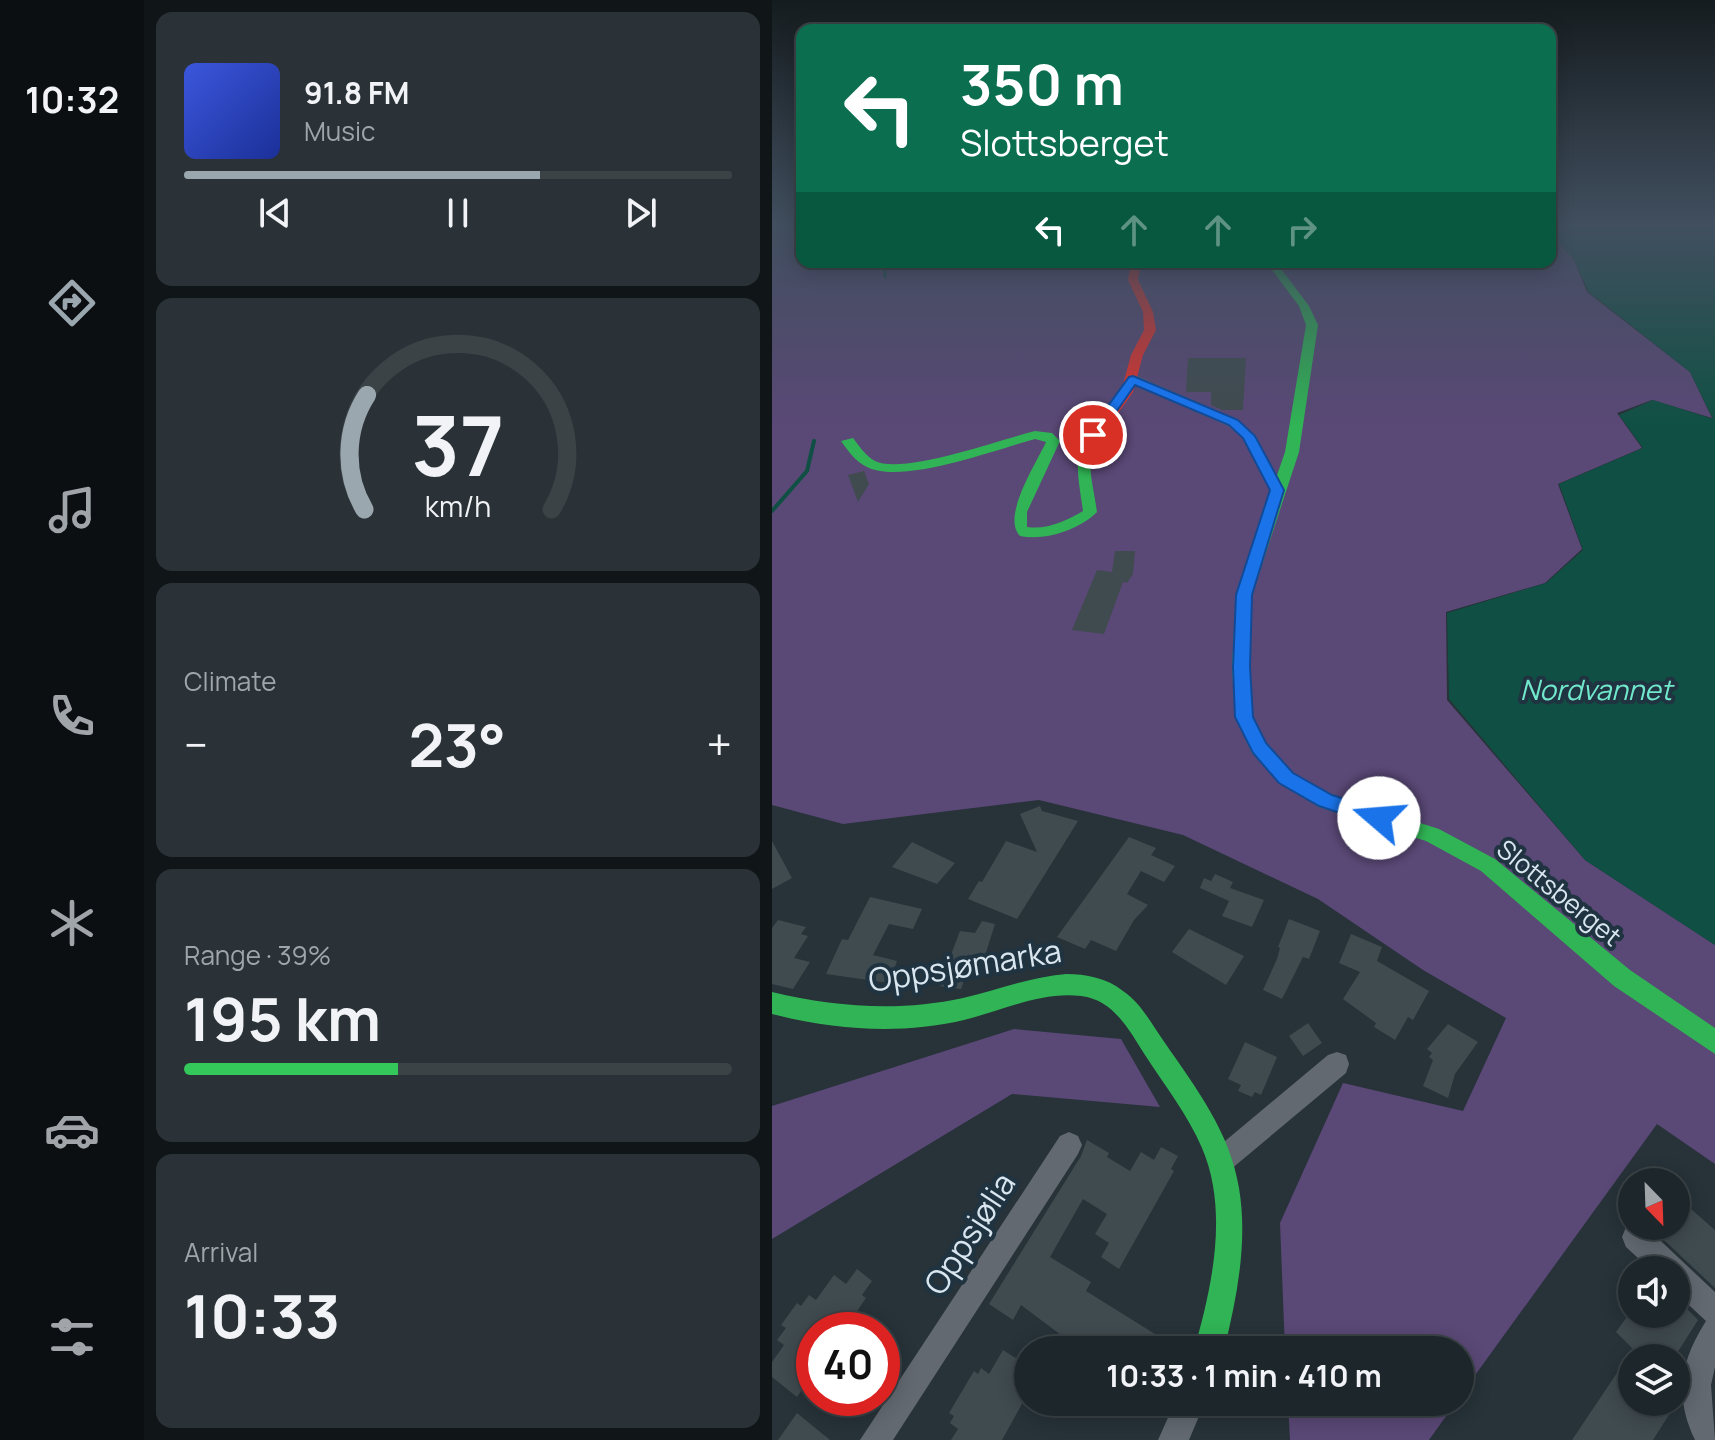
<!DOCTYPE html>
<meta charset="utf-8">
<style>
:root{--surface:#1d262b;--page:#2a3237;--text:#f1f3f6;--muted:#a0a5a9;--line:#3b4347;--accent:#9ba7af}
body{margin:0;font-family:Manrope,sans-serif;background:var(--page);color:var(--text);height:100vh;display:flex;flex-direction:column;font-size:30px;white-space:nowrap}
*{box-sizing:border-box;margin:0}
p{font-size:26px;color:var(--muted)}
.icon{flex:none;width:44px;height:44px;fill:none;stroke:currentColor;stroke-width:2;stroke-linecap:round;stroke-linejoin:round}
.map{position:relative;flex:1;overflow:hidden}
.sheet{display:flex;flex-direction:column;gap:12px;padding:12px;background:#101518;width:628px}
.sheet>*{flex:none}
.top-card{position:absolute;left:24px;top:24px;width:760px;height:244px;border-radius:16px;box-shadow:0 4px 20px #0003,0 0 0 2px var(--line);background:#0b6e4f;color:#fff;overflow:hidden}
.needle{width:52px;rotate:157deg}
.fabs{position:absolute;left:846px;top:1168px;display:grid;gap:16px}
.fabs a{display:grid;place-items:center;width:72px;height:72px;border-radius:50%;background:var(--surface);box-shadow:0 4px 20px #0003,0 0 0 2px var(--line);font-size:40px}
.speed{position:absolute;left:24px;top:1312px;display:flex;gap:16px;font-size:40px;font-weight:700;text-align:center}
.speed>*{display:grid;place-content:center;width:104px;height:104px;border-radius:50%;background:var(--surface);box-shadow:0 4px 20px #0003,0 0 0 2px var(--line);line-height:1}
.speed .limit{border:12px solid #d22;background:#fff;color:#111}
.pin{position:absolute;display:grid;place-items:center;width:68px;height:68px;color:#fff;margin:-34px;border:4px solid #fff;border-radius:50%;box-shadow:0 2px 8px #0007}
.me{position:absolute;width:88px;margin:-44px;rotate:288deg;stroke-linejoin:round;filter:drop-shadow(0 0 6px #0008)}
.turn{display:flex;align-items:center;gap:28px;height:168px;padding:0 32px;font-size:36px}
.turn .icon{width:104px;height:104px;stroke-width:2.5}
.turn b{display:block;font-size:56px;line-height:68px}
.lanes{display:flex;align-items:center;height:76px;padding:0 32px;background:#0003;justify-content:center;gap:40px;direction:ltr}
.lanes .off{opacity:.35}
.big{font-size:60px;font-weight:700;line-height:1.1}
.sheet .widget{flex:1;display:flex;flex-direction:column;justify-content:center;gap:12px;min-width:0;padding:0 28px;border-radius:16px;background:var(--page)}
.sheet .dial{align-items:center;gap:0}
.dial svg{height:208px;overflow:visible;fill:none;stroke:var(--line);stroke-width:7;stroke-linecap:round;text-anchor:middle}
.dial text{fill:var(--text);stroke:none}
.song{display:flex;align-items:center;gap:24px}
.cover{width:96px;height:96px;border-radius:12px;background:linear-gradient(135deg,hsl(230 70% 55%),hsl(230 70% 35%))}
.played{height:8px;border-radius:4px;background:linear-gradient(90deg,var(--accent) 65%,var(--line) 65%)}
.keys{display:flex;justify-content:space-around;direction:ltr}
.heat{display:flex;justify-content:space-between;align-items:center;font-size:44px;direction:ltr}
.charge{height:12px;border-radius:6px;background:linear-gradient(90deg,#34c759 39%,var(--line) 0)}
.trip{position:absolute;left:242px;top:1336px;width:460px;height:80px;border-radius:40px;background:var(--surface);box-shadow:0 4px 20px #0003,0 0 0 2px var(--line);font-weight:700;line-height:80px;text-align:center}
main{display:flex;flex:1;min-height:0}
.tabs{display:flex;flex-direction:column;width:144px;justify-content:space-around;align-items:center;background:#0c0f11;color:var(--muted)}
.tabs .icon{width:56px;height:56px}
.tabs .on{color:var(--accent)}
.tabs b{font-size:36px;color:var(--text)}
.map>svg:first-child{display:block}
.forest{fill:#5a4876}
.water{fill:#105044}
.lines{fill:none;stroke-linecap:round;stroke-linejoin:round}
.stream-far1{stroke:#105044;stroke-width:3}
.stream{stroke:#105044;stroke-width:4}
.building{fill:#404b4f}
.street{fill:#636971;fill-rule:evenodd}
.fast{fill:#30b455;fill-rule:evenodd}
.jam{fill:#e5322d;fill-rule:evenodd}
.route{fill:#1a73e8;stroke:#114b97;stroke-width:2}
.labels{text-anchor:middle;stroke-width:8;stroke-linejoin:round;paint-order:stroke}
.street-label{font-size:26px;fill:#d9e6ef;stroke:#1f3341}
.water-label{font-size:28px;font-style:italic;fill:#71e8cb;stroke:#1f3341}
.near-street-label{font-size:32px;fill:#d9e6ef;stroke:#1f3341}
</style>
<main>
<nav class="tabs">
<b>10:32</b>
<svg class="icon on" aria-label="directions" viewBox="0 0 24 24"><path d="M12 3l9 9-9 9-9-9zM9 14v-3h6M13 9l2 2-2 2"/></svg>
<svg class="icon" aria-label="music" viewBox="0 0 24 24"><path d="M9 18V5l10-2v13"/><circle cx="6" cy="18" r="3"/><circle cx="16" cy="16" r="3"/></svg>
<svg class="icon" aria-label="phone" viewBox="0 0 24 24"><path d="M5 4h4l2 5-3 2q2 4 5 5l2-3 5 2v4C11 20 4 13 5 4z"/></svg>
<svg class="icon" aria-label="climate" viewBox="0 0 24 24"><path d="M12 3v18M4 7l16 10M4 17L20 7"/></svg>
<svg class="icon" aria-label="car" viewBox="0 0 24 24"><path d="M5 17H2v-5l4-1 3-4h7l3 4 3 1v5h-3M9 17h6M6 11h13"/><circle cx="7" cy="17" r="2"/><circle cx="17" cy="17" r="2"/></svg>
<svg class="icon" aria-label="filters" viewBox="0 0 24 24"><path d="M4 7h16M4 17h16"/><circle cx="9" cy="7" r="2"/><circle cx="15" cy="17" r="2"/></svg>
</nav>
<section class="sheet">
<div class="widget">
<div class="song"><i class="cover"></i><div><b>91.8 FM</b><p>Music</p></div></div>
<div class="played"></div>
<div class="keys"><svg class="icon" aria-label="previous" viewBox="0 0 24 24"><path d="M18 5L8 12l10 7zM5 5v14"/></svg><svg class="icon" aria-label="pause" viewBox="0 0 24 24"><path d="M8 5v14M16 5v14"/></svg><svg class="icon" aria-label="next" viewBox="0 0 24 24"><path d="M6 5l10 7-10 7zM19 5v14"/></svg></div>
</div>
<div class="widget dial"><svg viewBox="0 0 100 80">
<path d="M14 69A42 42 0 1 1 86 69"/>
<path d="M14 69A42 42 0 0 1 15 25" stroke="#9ba7af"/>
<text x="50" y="56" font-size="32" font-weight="700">37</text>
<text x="50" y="72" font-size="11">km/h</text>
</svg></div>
<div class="widget"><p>Climate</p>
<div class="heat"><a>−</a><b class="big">23°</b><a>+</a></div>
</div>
<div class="widget"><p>Range · 39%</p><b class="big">195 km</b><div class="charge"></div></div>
<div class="widget"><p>Arrival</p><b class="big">10:33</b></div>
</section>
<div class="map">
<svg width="943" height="1440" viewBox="0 0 943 1440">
<rect width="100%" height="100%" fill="#273239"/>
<path class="forest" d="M 0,225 L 30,225 L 30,262 L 778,262 L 778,232 L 802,260 L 815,292 L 918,372 L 940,418 L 880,400 L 845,413 L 870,448 L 786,484 L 810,549 L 773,583 L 674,612 L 675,700 L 813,860 L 943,945 L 943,1164 L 885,1124 L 688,1396 L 688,1350 L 513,1350 L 508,1223 L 571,1083 L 691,1111 L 734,1018 L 651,970 L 546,899 L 411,835 L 267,800 L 71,824 L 0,805 Z
M 242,1029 L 349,1039 L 388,1107 L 240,1094 L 0,1239 L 0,1106 Z
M 516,1402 L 684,1402 L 657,1440 L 518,1440 Z"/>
<path class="water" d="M 778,225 L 943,225 L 943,945 L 813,860 L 677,699 L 675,613 L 774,583 L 811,550 L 787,484 L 871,448 L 847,415 L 881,400 L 941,419 L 918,372 L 817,292 L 802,260 L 778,231 Z"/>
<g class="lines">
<path class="stream-far1" d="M 113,262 L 113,277"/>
<path class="stream" d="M 0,511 L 35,471 L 42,441"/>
</g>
<path class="building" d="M 416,358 L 474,358 L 471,410 L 450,410 L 439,405 L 439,392 L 414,392 Z
M 92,471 L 97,484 L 86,502 L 76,475 Z
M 343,551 L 363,551 L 361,574 L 355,583 L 351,582 L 332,634 L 300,630 L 325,570 L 340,572 Z
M 268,806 L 270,811 L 306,821 L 245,919 L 196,899 L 207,881 L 210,882 L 234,841 L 265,852 L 248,814 Z
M 357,837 L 384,848 L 379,855 L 403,866 L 392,882 L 369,871 L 355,894 L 376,905 L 362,920 L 344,951 L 319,940 L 313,949 L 285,937 Z
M 0,841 L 20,878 L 0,889 Z
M 140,842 L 183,863 L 165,884 L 120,867 Z
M 443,874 L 461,882 L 458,888 L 492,900 L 480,927 L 450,916 L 457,901 L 428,888 L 432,878 L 439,881 Z
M 98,897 L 150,909 L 141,929 L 117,924 L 101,955 L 125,961 L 117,983 L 54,974 L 70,939 L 76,940 Z
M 517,919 L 548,931 L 537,959 L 531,957 L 510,999 L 491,990 L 505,959 L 508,948 L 506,947 Z
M 6,920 L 34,927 L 29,934 L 36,936 L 22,958 L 38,962 L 21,989 L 0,984 L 0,928 Z
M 210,921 L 223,924 L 210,965 L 198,964 L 189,989 L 167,986 L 188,931 L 203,933 Z
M 417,929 L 472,956 L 454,985 L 400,952 Z
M 579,934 L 610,947 L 605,961 L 657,991 L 641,1020 L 636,1017 L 623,1040 L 602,1027 L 604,1023 L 571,999 L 588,972 L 567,963 Z
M 536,1023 L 550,1043 L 531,1056 L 517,1036 Z
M 676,1024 L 706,1042 L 683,1074 L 676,1098 L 651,1086 L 661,1060 L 657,1057 L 660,1053 L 655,1049 Z
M 473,1042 L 505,1057 L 489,1095 L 483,1092 L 480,1097 L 466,1091 L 469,1085 L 456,1079 Z
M 315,1140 L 337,1153 L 335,1157 L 358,1171 L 369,1152 L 382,1160 L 389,1147 L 406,1156 L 399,1169 L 402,1171 L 347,1269 L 329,1257 L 337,1243 L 323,1234 L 335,1214 L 311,1199 L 278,1257 L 319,1282 L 314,1291 L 383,1334 L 380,1340 L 396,1350 L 298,1350 L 301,1344 L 249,1305 L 241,1320 L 217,1304 L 309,1156 Z
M 904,1196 L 943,1230 L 943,1288 L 877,1226 L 904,1226 Z
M 85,1269 L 100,1281 L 90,1295 L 94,1298 L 72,1330 L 42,1330 L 42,1373 L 25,1397 L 0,1377 L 0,1362 L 12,1345 L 5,1340 L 14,1328 L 9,1325 L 25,1303 L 29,1306 L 37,1295 L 44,1300 L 62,1275 L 74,1284 Z
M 904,1298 L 926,1320 L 902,1358 L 860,1358 L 860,1402 L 905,1402 L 881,1440 L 800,1440 L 861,1349 L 844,1332 L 857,1314 L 904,1314 Z
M 231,1350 L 256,1366 L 256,1393 L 230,1440 L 179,1440 L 186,1429 L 178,1423 L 182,1416 L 177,1413 L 202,1371 L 206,1374 L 209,1368 L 217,1374 Z
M 25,1413 L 58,1440 L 6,1440 Z"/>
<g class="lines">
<path class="street" d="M 357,376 L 365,376 L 466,420 L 484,436 L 512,490 L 510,493 L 500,493 L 472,438 L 456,426 L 357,382 Z
M 565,1052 L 574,1055 L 577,1064 L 574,1073 L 458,1170 L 449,1174 L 440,1170 L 436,1161 L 440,1152 L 556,1055 Z
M 297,1132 L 306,1136 L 310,1145 L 306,1154 L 121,1440 L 88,1440 L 288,1136 Z
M 860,1225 L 874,1227 L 943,1292 L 943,1367 L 939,1385 L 943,1440 L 923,1440 C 902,1396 908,1362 934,1321 L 904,1293 L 904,1270 L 879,1270 L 854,1247 L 850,1237 L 854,1227 Z
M 403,1402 L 433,1402 L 417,1440 L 386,1440 Z"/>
<path class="fast" d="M 494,262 L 504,262 L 537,306 L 546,325 L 527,452 L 480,595 L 478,667 L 481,717 L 494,743 L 521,773 L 560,795 L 667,829 L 723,859 L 858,970 L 943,1028 L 943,1054 L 842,986 L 709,871 L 654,841 L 547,807 L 507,783 L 480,753 L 463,717 L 460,667 L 464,595 L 513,452 L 534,325 L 527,306 Z
M 331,420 L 337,424 C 310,462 319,469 325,512 C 307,530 273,541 248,536 C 229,517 264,464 274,442 L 263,439 C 225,449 130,485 95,467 C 84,462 76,451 69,441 L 81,438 C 87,446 94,456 103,461 C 131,475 230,439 263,431 L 280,433 L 288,441 L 255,512 L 255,527 C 275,530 294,521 311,511 C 307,480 295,437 331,420 Z
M 294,974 C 314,974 335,978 351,991 C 370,1004 380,1025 393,1043 C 424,1088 458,1132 467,1188 C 476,1242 465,1297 452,1350 L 422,1350 C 440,1287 457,1211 430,1148 C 416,1115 393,1086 373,1055 C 357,1030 342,1000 309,996 C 269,991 230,1011 192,1020 C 128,1035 63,1030 0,1014 L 0,992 C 63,1007 127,1012 191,998 C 226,990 258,977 294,974 Z"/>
<path class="jam" d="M 359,262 L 369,262 L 366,280 L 381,312 L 384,330 L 371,355 L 361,392 L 336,427 L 331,428 L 325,424 L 349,392 L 359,355 L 372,330 L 371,312 L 356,280 Z"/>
</g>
<linearGradient id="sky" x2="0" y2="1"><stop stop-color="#151c1f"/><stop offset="0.53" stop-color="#414f5f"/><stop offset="1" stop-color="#414f5f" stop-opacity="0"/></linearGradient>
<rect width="943" height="426" fill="url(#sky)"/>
<path class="route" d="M 361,376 L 466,420 L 483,436 L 512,490 L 480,595 L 478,667 L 481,717 L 494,743 L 521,773 L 560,795 L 614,812 L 617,818 L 614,823 L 607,826 L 547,806 L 507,783 L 481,753 L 463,717 L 461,667 L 464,595 L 498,490 L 471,438 L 457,425 L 363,385 L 326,438 L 317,438 L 317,432 L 357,377 Z"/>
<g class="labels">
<g class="street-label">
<text transform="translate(787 893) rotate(39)" y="9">Slottsberget</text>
</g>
<g class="water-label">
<text x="824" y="700">Nordvannet</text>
</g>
<g class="near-street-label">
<text transform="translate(193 966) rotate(-9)" y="11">Oppsjømarka</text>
<text transform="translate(198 1234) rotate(-57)" y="11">Oppsjølia</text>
</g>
</g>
</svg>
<div class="fabs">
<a><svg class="needle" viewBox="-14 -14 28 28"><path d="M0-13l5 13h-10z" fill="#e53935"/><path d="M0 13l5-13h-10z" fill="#a0a5a9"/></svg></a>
<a><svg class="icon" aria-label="sound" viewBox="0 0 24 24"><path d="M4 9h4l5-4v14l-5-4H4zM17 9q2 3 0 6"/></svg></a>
<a><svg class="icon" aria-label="layers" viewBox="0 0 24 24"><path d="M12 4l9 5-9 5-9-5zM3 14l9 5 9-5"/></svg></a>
</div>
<div class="speed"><div class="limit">40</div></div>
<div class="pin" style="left:321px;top:435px;background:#d93025"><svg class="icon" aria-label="arrive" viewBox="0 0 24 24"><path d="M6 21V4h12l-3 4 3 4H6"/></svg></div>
<svg class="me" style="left:607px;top:818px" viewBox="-20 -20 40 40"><circle r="19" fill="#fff"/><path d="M0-13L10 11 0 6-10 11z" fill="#1a73e8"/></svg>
<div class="trip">10:33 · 1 min · 410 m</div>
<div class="top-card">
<div class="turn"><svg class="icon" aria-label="left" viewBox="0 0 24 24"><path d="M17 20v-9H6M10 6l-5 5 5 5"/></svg><div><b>350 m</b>Slottsberget</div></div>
<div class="lanes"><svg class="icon" aria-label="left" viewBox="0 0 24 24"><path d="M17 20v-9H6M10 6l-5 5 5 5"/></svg><svg class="icon off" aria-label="ahead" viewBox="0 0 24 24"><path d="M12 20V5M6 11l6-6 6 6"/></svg><svg class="icon off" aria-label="ahead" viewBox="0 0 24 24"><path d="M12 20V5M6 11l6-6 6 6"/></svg><svg class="icon off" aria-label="right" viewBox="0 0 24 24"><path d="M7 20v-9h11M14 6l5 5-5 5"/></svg></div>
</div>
</div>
</main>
